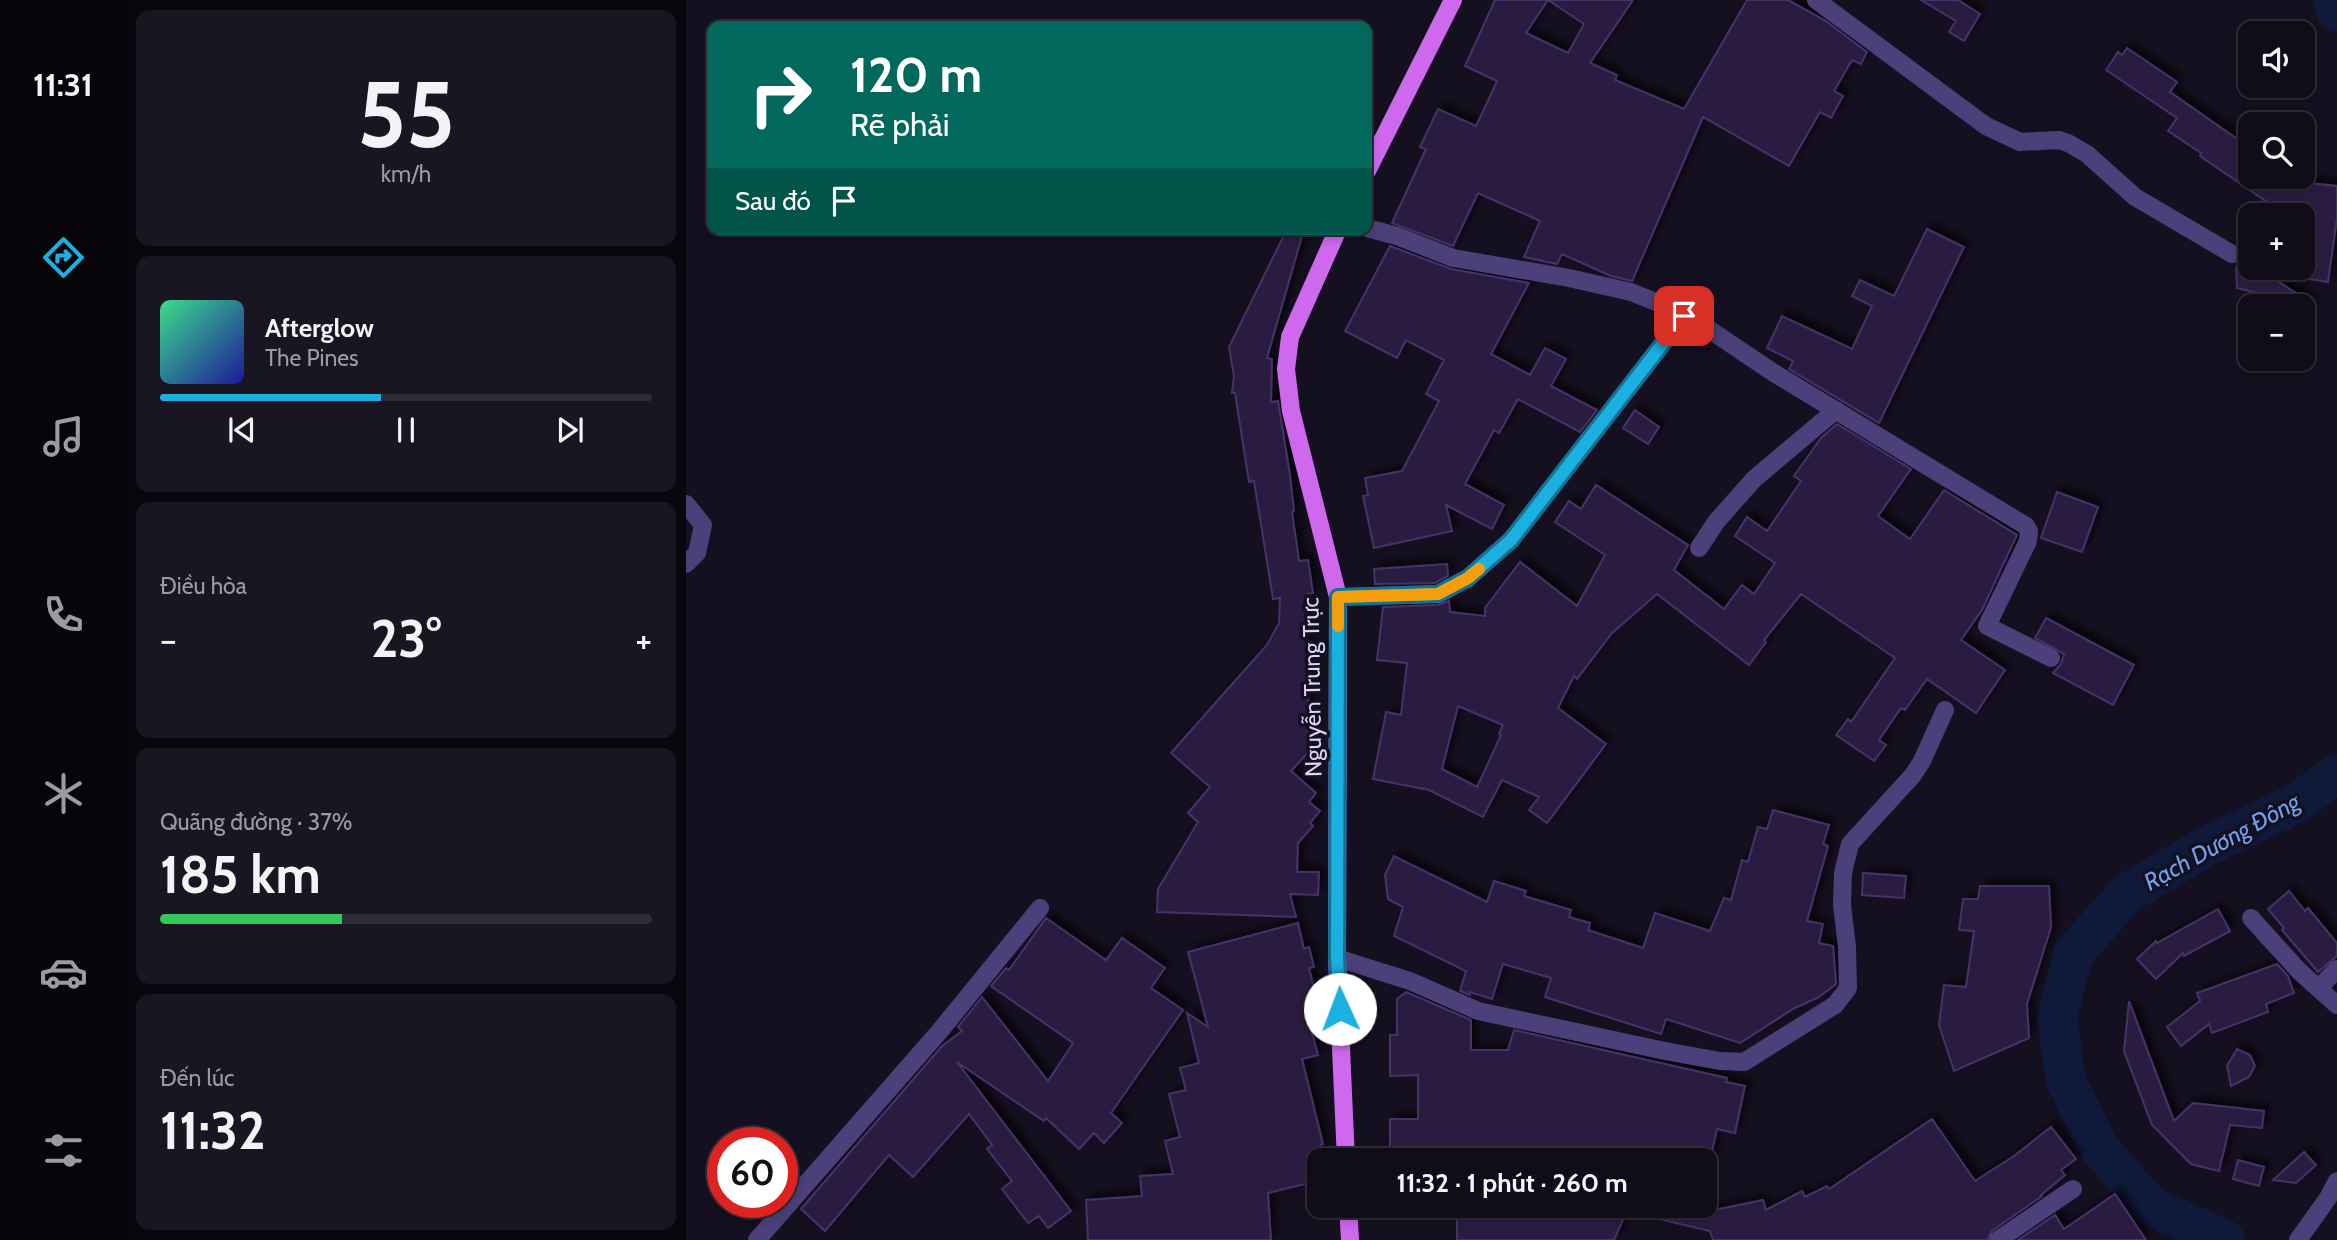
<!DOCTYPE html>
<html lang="vi">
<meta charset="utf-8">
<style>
:root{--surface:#100c18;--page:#191521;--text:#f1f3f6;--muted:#9c9ba2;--line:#302c37;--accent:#1bb0e0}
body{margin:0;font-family:Cabin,sans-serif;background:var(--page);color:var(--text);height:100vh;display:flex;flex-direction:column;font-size:26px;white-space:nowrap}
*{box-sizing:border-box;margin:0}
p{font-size:23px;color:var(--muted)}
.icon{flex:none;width:38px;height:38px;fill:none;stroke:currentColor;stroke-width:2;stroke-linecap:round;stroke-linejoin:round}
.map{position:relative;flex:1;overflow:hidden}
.sheet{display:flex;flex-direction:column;gap:10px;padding:10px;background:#09070d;width:560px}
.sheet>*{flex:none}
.banner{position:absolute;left:21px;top:21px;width:665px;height:214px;border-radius:14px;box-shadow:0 4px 10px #0003,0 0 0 2px var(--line);background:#00695c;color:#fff;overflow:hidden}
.controls{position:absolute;left:1552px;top:21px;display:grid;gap:14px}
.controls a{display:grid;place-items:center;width:77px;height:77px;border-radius:14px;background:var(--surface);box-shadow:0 4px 10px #0003,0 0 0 2px var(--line);font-size:35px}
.speed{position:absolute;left:21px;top:1127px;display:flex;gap:14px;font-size:35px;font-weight:700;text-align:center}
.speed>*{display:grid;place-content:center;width:91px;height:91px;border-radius:50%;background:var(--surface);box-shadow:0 4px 10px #0003,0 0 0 2px var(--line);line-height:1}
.speed .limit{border:10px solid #d22;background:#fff;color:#111}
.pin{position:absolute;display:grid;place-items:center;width:60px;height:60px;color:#fff;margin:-30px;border-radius:14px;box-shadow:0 4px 10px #0006}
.me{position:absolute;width:77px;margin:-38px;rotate:358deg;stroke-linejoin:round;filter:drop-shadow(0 0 5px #0008)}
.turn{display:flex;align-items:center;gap:24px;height:147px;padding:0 28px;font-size:32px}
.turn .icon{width:91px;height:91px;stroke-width:2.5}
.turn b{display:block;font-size:49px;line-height:60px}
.then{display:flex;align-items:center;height:66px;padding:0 28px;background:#0003;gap:14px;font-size:26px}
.big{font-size:52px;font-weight:700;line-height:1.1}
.sheet .tile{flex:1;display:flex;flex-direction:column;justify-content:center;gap:10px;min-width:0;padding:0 24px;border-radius:14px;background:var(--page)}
.sheet .dial{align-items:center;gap:0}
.dial b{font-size:91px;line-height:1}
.song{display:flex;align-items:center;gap:21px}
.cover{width:84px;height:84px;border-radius:10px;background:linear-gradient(135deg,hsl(150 70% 55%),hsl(240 70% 35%))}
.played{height:7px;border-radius:4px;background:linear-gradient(90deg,var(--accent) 45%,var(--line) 45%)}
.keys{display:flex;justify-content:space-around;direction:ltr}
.heat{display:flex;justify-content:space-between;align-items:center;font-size:38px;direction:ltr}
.charge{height:10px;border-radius:5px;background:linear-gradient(90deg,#34c759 37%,var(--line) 0)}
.trip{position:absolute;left:621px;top:1148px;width:410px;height:70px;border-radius:14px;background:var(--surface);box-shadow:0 4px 10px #0003,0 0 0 2px var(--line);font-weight:700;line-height:70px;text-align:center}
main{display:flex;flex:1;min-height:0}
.tab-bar{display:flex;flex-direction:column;width:126px;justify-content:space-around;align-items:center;background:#06050a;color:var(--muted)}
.tab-bar .icon{width:49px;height:49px}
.tab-bar .on{color:var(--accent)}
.tab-bar b{font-size:32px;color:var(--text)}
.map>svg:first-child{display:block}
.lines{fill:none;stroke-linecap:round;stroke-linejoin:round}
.river{stroke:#0f193a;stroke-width:40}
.building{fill:#291e3f;stroke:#453368;stroke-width:2;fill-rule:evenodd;filter:url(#shadow)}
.minor{stroke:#4b407a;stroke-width:18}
.major{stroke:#ce68ed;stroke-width:18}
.route-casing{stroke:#127292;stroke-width:18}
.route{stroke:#1bb0e0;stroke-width:12}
.slow{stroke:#f59e0b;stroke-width:12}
.labels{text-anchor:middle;stroke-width:7;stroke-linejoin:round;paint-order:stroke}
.street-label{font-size:23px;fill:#ded4fa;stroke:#151020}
.water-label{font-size:24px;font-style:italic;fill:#6ea1ee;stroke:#151020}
</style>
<main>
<nav class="tab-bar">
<b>11:31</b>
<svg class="icon on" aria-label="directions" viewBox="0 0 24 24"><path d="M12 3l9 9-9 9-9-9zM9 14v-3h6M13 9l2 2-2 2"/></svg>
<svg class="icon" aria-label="music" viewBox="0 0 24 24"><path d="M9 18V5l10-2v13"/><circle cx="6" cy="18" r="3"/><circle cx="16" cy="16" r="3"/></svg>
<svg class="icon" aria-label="phone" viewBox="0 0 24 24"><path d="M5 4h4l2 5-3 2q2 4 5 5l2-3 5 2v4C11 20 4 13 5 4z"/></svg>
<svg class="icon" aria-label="climate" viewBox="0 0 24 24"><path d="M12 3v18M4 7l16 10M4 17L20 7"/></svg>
<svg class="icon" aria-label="car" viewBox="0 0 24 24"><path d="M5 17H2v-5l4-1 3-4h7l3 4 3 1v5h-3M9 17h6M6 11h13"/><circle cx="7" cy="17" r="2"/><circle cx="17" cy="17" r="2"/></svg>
<svg class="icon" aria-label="filters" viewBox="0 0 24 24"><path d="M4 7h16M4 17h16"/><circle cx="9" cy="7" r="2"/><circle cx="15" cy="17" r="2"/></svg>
</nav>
<section class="sheet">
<div class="tile dial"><b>55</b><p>km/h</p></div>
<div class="tile">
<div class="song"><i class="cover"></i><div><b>Afterglow</b><p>The Pines</p></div></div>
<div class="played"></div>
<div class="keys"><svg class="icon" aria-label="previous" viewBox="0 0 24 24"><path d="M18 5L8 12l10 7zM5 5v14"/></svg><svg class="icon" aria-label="pause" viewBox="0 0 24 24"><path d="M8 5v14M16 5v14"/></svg><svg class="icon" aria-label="next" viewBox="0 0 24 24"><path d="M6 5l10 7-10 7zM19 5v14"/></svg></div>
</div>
<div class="tile"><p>Điều hòa</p>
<div class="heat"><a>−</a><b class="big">23°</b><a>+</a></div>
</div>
<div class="tile"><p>Quãng đường · 37%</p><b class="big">185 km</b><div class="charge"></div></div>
<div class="tile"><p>Đến lúc</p><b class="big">11:32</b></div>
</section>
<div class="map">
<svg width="1651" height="1240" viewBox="0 0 1651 1240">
<defs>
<filter id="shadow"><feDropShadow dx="6" dy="-6" stdDeviation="3.5" flood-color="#0009"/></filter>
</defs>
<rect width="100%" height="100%" fill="#151020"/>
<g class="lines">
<path class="river" d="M 1647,0 L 1651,12
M 1539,1240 L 1464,1206 L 1413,1148 L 1380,1081 L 1371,1018 L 1387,954 L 1440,894 L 1521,846 L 1609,804 L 1651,774"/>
</g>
<path class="building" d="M 809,0 L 947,0 L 904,63 L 931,75 L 929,80 L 998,109 L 1061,0 L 1102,0 L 1140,21 L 1181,52 L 1175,64 L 1166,60 L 1148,91 L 1157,96 L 1145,118 L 1134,112 L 1103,166 L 1017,117 L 946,281 L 925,276 L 876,254 L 871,264 L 838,257 L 854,221 L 792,193 L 767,246 L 706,223 L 740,149 L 734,147 L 752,109 L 790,126 L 800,105 L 811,81 L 779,66 ZM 862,0 L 898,24 L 882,53 L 840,33 Z
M 1235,0 L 1272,0 L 1294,14 L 1278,41 L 1263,32 L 1270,21 Z
M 1441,48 L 1491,82 L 1484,92 L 1564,148 L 1564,177 L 1651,186 L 1651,218 L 1642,282 L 1617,278 L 1617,215 L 1600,215 L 1514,156 L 1515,153 L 1482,131 L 1491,118 L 1420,70 L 1432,52 L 1436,55 Z
M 601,229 L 618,229 L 581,358 L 586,359 L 585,402 L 592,401 L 604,475 L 608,511 L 606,512 L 613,561 L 622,560 L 627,593 L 621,594 L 620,633 L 623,662 L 621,742 L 627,747 L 605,771 L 630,793 L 623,802 L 634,811 L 624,823 L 627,826 L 612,843 L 611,872 L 633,872 L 632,895 L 604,894 L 610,917 L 471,912 L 472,889 L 512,822 L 502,813 L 524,787 L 485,753 L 581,645 L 593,623 L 594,598 L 587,599 L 568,481 L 563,482 L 549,393 L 546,393 L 548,376 L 543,347 Z
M 1241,229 L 1278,247 L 1193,423 L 1103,369 L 1107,361 L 1081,348 L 1096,316 L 1166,349 L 1186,306 L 1166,296 L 1174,280 L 1208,296 Z
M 704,246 L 765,269 L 843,283 L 805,354 L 844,375 L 859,348 L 880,359 L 865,386 L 911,410 L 894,432 L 832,399 L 813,433 L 808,430 L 779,484 L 818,505 L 806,529 L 760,505 L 766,531 L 688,548 L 677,496 L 682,495 L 679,478 L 716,471 L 753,401 L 740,394 L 758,360 L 720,340 L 711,358 L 659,331 Z
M 1550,268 L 1571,268 L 1627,304 L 1596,305 L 1583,296 L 1551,288 Z
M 949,410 L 973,427 L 962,444 L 937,428 Z
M 1151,424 L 1225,469 L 1192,516 L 1224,539 L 1258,490 L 1331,535 L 1296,610 L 1275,640 L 1319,670 L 1290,713 L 1241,679 L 1219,710 L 1215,708 L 1193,740 L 1200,745 L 1188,761 L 1150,735 L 1162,719 L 1165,722 L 1209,658 L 1115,594 L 1078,640 L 1080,642 L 1063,665 L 971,594 L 926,633 L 891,679 L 888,676 L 872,708 L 920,744 L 861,823 L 843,810 L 853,797 L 816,780 L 797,817 L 743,790 L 687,779 L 700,712 L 715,715 L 721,663 L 691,660 L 697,607 L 752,605 L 763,601 L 764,612 L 799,616 L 799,608 L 834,562 L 891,606 L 919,555 L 869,522 L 883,501 L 895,509 L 910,485 L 1002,545 L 988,570 L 1038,609 L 1056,585 L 1068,594 L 1089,563 L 1049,536 L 1061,517 L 1081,531 L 1115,481 L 1108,476 L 1135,438 ZM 772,706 L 817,725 L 813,734 L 815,735 L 791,787 L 756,769 Z
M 1371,492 L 1412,507 L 1396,552 L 1355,538 Z
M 761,564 L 762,576 L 749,583 L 689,584 L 688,569 Z
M 1360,618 L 1448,665 L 1427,705 L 1367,673 L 1375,664 L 1378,654 L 1349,638 Z
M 1087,810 L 1143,825 L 1137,844 L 1142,846 L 1121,921 L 1137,924 L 1133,943 L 1147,946 L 1150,984 L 1133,997 L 1107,1009 L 1054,1043 L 980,1019 L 975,1034 L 859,997 L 865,978 L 817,964 L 806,999 L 784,992 L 784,995 L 774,991 L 780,971 L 708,936 L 717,907 L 702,899 L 699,875 L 708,856 L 801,902 L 808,881 L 840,891 L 838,896 L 885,910 L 883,917 L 904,923 L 902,930 L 957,948 L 969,913 L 1024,931 L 1038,898 L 1045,900 L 1056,860 L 1062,862 L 1072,827 L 1081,829 Z
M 1177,873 L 1220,876 L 1218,898 L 1176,895 Z
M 1294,886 L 1363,886 L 1365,927 L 1341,1004 L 1343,1038 L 1268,1071 L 1253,1025 L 1258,985 L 1280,987 L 1288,931 L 1273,930 L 1277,899 L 1292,899 Z
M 1603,891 L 1619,911 L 1622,908 L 1651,943 L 1651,956 L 1632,972 L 1596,930 L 1598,928 L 1582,909 Z
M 1532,909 L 1544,931 L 1498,956 L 1497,953 L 1470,979 L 1451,959 L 1470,941 L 1471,943 Z
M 360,918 L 420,960 L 436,938 L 479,968 L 465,988 L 497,1010 L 425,1113 L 436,1123 L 418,1143 L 408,1133 L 393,1149 L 360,1118 L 358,1121 L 271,1062 L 385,1211 L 362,1228 L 353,1216 L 342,1223 L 316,1189 L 326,1181 L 301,1149 L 306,1145 L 283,1114 L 227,1177 L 203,1155 L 139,1231 L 115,1209 L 256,1046 L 276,1031 L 272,1027 L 296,997 L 362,1081 L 387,1043 L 305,986 L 320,968 L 323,970 Z
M 612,923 L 618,949 L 623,947 L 628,967 L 623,968 L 633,1008 L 620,1011 L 632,1055 L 616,1059 L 637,1144 L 635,1144 L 639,1160 L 634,1160 L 634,1166 L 625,1168 L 623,1183 L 582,1193 L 585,1240 L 402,1240 L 400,1200 L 456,1196 L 454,1176 L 487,1174 L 479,1141 L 494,1137 L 483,1094 L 500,1090 L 494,1068 L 513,1063 L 501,1013 L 522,1027 L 502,952 Z
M 1591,964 L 1602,976 L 1608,993 L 1580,1004 L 1582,1012 L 1526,1033 L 1523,1024 L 1495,1046 L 1481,1027 L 1514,1001 L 1511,993 Z
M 720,992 L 785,1020 L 785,1050 L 822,1050 L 828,1030 L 1041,1078 L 1040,1082 L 1059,1086 L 1049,1133 L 1031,1129 L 1024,1160 L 704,1160 L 704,1119 L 732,1119 L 732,1075 L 704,1076 L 704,1035 L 711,1035 L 711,999 Z
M 1443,1001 L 1488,1121 L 1507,1103 L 1578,1111 L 1576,1128 L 1544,1125 L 1533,1171 L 1505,1164 L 1466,1125 L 1438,1051 Z
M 1551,1049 L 1564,1055 L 1569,1066 L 1563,1077 L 1545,1086 L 1541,1066 Z
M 1246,1119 L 1289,1181 L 1328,1156 L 1365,1127 L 1390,1159 L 1375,1170 L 1379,1175 L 1355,1195 L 1356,1196 L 1306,1231 L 1301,1240 L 1027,1240 L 1024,1231 L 948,1213 L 949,1206 L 1000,1206 L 1024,1211 L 1077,1200 L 1080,1210 L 1116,1191 L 1119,1197 L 1141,1186 L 1143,1189 Z
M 1618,1152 L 1630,1165 L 1610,1183 L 1587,1180 Z
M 1552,1160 L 1578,1167 L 1573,1186 L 1547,1179 Z
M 1429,1194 L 1460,1240 L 1332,1240 L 1369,1215 L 1378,1229 Z
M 771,1206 L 943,1206 L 928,1240 L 771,1240 Z"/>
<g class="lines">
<path class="minor" d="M 1130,0 L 1300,126 L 1334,142 L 1373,140 L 1382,143 L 1401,154 L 1449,197 L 1546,254
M 681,228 L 711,236 L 767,258 L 883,278 L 945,292 L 977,305 L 1021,328 L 1088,373 L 1340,526 L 1343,531 L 1342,541 L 1301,626 L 1365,658
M 0,504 L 17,525 L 11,553 L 0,564
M 1013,548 L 1030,522 L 1068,479 L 1150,410
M 652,597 L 752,594 L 782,578 L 825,540 L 998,316
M 1565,918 L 1613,971 L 1651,1005
M 651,958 L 724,981 L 792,1011 L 979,1051 L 1034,1061 L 1058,1062 L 1149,1005 L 1162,988 L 1161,947 L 1156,905 L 1157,873 L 1164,844 L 1227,775 L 1236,761 L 1259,710
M 1633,988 L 1651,969
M 71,1240 L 253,1032 L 354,908
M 1312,1240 L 1387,1189
M 1612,1240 L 1642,1198 L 1651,1181"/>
<path class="major" d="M 681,171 L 767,0
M 652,229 L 604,337 L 600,369 L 605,411 L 652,597 L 651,958 L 660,1160
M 662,1206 L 664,1240"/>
</g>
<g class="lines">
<g class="route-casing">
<path id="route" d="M 654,1009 L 651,958 L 652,597 L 752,594 L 782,578 L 825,540 L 998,316"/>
</g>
<use href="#route" class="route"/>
<path class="slow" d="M 652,626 L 652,597 L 752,594 L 782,578 L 793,569"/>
</g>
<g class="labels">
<g class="street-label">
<text transform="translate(626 687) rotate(-91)" y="8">Nguyễn Trung Trực</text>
</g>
<g class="water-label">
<text transform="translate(1536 842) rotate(-29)" y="8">Rạch Dương Đông</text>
</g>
</g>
</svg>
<div class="controls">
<a><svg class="icon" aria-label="sound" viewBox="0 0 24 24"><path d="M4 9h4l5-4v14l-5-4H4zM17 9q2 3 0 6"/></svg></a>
<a><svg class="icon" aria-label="search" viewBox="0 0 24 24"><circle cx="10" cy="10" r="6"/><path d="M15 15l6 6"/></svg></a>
<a>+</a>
<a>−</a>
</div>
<div class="speed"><div class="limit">60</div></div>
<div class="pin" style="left:998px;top:316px;background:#d93025"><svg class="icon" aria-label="arrive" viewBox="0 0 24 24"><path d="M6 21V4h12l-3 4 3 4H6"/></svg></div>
<svg class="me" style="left:654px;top:1009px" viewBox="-20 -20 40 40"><circle r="19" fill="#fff"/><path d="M0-13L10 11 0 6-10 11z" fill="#1bb0e0"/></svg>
<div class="trip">11:32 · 1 phút · 260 m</div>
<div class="banner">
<div class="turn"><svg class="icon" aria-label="right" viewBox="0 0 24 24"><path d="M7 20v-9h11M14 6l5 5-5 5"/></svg><div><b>120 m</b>Rẽ phải</div></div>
<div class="then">Sau đó<svg class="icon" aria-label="arrive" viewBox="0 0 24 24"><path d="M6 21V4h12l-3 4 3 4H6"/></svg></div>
</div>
</div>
</main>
